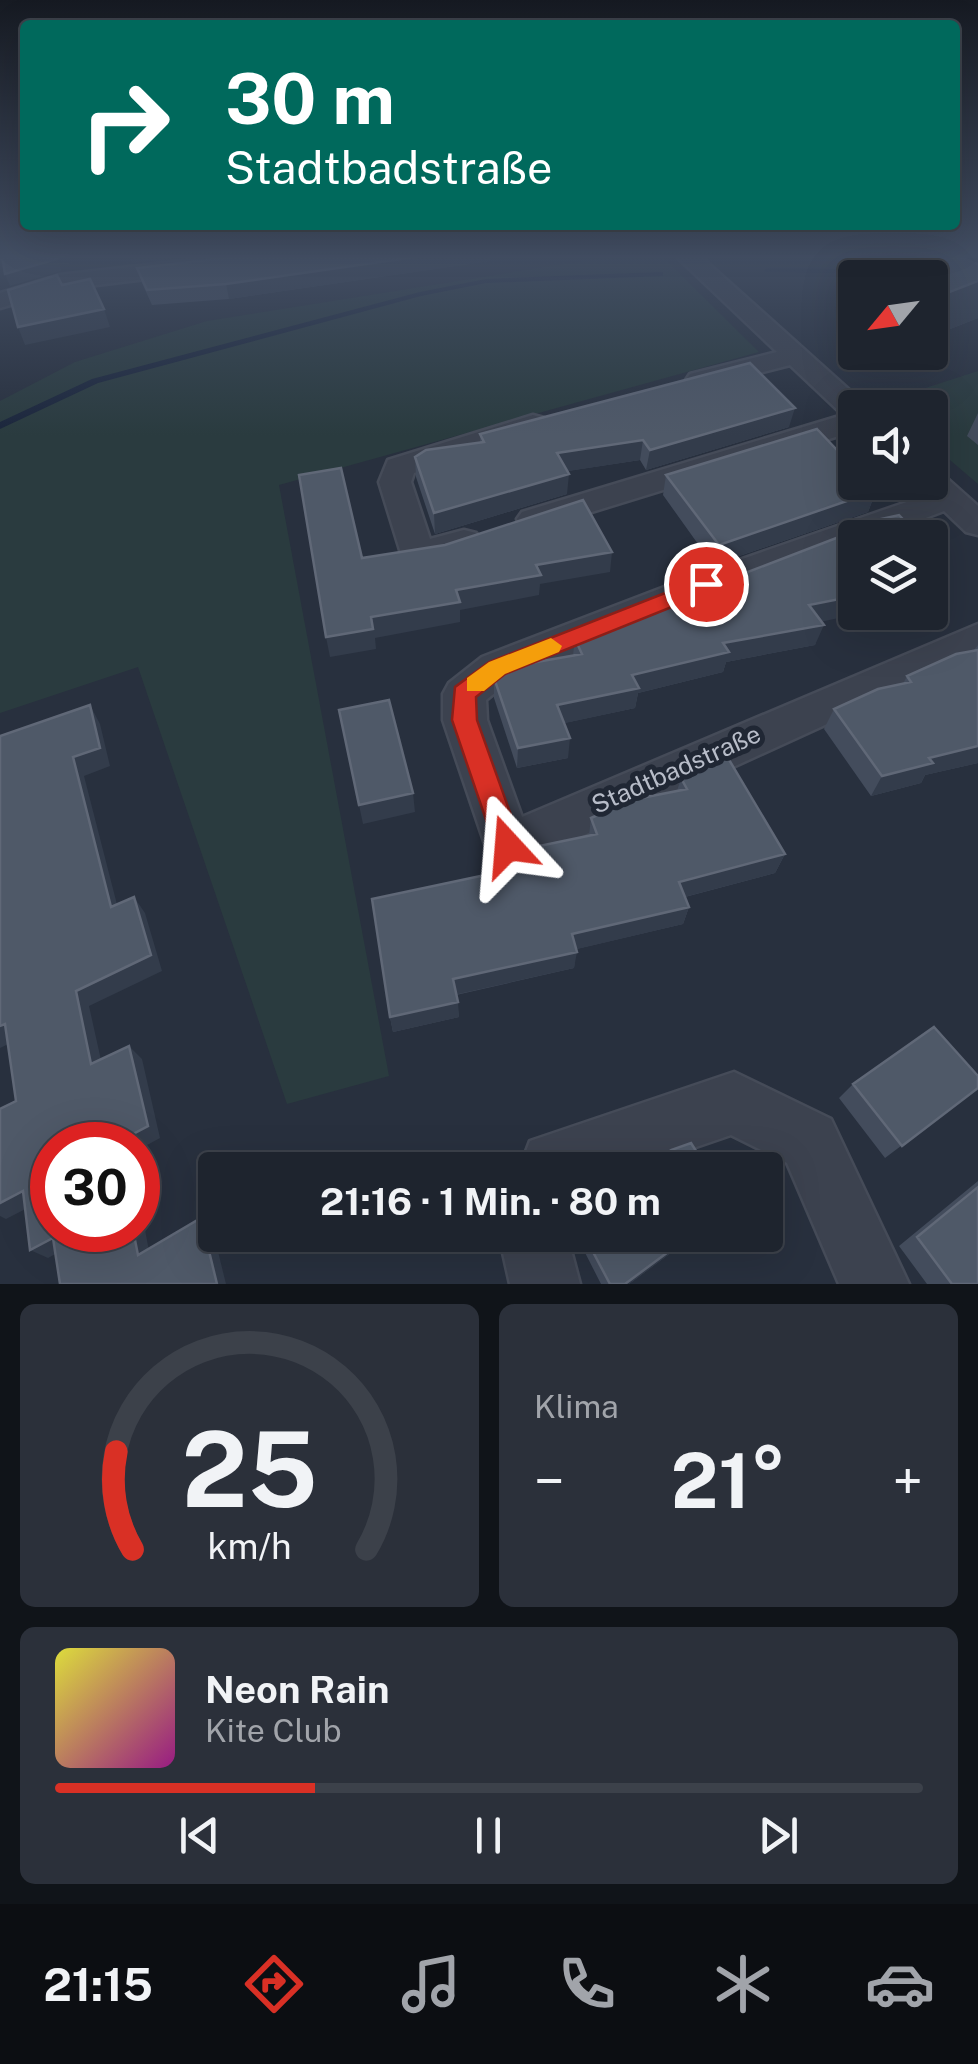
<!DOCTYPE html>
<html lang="de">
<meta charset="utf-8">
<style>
:root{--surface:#1e242e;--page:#2b303a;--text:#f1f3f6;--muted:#a1a4aa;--line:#3c414a;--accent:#d93025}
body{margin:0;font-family:"Public Sans",sans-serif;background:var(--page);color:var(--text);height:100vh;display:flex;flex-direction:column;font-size:38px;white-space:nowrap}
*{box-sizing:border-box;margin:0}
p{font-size:32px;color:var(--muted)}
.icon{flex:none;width:55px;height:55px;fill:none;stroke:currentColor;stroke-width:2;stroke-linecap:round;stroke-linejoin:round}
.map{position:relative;height:1284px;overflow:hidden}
.details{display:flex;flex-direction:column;gap:20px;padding:20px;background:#101419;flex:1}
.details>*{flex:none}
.banner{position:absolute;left:20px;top:20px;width:940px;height:210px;border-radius:10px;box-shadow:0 10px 40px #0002,0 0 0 2px var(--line);background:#00695c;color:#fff;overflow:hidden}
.needle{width:65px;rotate:241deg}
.tools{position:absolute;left:838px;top:260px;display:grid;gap:20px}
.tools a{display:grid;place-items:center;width:110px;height:110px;border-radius:10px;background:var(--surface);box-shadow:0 10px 40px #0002,0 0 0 2px var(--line);font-size:50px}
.speed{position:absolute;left:30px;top:1122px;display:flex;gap:20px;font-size:50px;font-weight:700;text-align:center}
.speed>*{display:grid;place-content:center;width:130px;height:130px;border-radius:50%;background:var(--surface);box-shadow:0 10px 40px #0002,0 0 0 2px var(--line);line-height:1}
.speed .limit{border:15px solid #d22;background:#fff;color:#111}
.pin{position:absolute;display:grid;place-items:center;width:85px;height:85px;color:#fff;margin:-42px;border:5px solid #fff;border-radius:50%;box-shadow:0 2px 10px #0007}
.me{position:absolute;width:110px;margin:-55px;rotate:341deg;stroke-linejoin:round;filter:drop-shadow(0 0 8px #0008)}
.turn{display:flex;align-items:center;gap:35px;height:210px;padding:0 40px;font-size:45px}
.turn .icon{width:130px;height:130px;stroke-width:2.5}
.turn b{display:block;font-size:70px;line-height:85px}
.big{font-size:75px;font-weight:700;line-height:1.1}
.details .card{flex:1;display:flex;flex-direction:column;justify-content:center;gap:15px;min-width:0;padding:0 35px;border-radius:15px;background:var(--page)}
.details .dial{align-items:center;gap:0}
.dial svg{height:260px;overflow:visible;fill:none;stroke:var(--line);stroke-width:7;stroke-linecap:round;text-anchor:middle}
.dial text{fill:var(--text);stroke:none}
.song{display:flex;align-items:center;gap:30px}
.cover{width:120px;height:120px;border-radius:15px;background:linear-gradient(135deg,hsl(60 70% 55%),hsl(310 70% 35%))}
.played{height:10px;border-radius:5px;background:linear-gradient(90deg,var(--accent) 30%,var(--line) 30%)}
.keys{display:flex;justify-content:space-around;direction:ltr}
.heat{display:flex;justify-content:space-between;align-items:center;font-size:55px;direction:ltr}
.details .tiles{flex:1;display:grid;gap:20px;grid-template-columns:1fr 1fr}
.card:last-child{grid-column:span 2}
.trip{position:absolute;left:198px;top:1152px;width:585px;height:100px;border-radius:10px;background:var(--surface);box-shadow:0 10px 40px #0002,0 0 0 2px var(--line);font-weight:700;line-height:100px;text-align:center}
.dock{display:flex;height:160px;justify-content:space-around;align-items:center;background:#0c0e12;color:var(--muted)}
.dock .icon{width:70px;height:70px}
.dock .on{color:var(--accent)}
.dock b{font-size:45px;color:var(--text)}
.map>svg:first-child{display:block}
.green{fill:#2a3b3f}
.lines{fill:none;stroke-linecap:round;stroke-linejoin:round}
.stream{fill:#1b263c;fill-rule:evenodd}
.minor-casing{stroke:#454b58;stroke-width:5}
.minor{fill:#3c424f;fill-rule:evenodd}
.wall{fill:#434c5c}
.shaded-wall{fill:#333c4b}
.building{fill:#4f5968;stroke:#606877;stroke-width:2.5}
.route{fill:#d93025;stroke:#8d1f18;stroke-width:2.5}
.slow{fill:#f59e0b}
.labels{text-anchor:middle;stroke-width:10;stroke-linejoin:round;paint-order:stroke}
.street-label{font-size:25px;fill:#b8bdc9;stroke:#202734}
</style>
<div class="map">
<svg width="978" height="1284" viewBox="0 0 978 1284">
<rect width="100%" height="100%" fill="#28303e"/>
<path class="green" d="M 615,256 L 662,256 L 759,352 L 279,485 L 389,1076 L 287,1104 L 138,667 L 0,713 L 0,401 L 75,362 L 207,321 Z
M 978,371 L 978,484 L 930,443 L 930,408 L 888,407 L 882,402 Z"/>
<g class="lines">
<path class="stream" d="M 768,268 L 901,270 L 905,272 L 901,274 L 765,272 L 764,270 Z
M 660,272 L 663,272 L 663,276 L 486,283 L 421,296 L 98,383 L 0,429 L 0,422 L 92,379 L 420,292 L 486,279 Z"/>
<g class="minor-casing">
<path id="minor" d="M 226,256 L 289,256 L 278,263 L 63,289 L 0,308 L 0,293 L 60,275 Z
M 676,256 L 700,256 L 865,404 L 868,408 L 855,408 L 855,431 L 546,526 L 522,526 L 517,519 L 522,512 L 843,415 L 790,365 L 700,388 L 690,386 L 686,380 L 690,374 L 777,352 Z
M 533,415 L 544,418 L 548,424 L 544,430 L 414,473 L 411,482 L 430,539 L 464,530 L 476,533 L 482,541 C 470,558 424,568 404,563 L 379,482 L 388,460 Z
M 930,470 L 941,473 L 978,506 L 978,535 L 966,532 L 944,511 L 873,538 L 855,538 L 855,544 L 512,679 L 486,700 L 487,720 L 522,817 L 978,624 L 978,655 L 525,862 L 508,868 L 491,862 L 443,720 L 443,694 L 449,683 L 482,657 L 693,576 L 927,495 L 915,482 L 930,482 Z
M 734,1072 L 831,1119 L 909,1284 L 839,1284 L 787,1163 L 731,1135 L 629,1170 L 519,1170 L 530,1141 Z
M 499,1235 L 567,1235 L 580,1284 L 510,1284 Z"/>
</g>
<use href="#minor" class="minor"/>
</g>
<path class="wall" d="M 490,256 L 490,261 L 229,299 L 152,305 L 142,283 L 137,268 Z
M 936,256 L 978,318 L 930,337 L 930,278 L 883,278 L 886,269 Z
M 978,413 L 978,445 L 967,436 Z
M 789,427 L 646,470 L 640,460 L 567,471 L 567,494 L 435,534 L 416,477 L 415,457 L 480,443 L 480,434 Z
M 666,475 L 876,491 L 868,512 L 713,565 L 663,495 Z
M 740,575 L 821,622 L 815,645 L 726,662 L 723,672 L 638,693 L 635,708 L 564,723 L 568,758 L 517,768 L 494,698 L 494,678 L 573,655 L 575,639 L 650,614 L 651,609 L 738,580 Z
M 978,645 L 978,763 L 925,775 L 921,783 L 871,796 L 824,729 L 834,709 L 903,684 L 907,676 L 974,650 Z
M 681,778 L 785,854 L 775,873 L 685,897 L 689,907 L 683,924 L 576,949 L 574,968 L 456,995 L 459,1017 L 393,1032 L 390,1017 L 486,875 L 486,857 L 589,835 L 591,818 L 677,791 Z
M 853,1084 L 978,1088 L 885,1158 L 839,1098 Z
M 978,1181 L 978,1284 L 927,1284 L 899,1246 Z
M 576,1235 L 695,1235 L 629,1284 L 601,1284 Z"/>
<path class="shaded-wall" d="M 56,256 L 58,256 L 61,271 L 10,286 L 5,274 Z
M 130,256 L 197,256 L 132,263 Z
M 422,256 L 490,256 L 490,261 L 229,299 L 226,284 Z
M 978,281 L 978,318 L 930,337 L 930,326 L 942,295 Z
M 104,309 L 110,327 L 25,345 L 18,327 Z
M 795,408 L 789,427 L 646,470 L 650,450 Z
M 643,440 L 640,460 L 556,473 L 557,453 Z
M 569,474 L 567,494 L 435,534 L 434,513 Z
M 876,491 L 868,512 L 713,565 L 719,545 Z
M 612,552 L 610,572 L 540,584 L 539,595 L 460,610 L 460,622 L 375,638 L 376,649 L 330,657 L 326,637 L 371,617 L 536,565 Z
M 945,562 L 934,582 L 930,583 L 930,565 Z
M 855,596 L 855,612 L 867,612 L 801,626 L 809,605 Z
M 824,625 L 815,645 L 726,662 L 723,672 L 638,693 L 635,708 L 556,725 L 557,705 L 632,675 L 723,643 Z
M 90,705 L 100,724 L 110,766 L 84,776 L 122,924 L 111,907 L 73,757 Z
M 570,738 L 568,758 L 517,768 L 518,748 Z
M 978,746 L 978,763 L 925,775 L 921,783 L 871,796 L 882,776 L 929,758 Z
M 413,793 L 415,812 L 363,824 L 359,805 Z
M 785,854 L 775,873 L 673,900 L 679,882 Z
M 134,897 L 145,913 L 162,971 L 89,1006 L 105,1078 L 91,1064 L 76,991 Z
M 689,907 L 683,924 L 569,951 L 572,934 Z
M 577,952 L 574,968 L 454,995 L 453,979 Z
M 458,1002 L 459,1017 L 393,1032 L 390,1017 Z
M 5,1024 L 21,1038 L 0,1048 L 0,1026 Z
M 129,1046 L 142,1059 L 160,1138 L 138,1150 L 138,1145 L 117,1145 Z
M 23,1191 L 41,1201 L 6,1219 L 0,1216 L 0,1203 Z
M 138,1192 L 151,1262 L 138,1255 L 133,1230 L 138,1230 Z
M 201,1218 L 212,1227 L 226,1284 L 217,1284 Z
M 691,1235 L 695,1235 L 629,1284 L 625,1284 Z
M 53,1238 L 70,1246 L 48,1258 L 30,1250 Z"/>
<path class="building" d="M 2,256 L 56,256 L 57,259 L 5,274 Z
M 243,256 L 422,256 L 226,284 L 147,290 L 137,268 Z
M 936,256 L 957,256 L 978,264 L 978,281 L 942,295 L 930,289 L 930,278 L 904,278 L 886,269 Z
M 57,275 L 62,285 L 90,279 L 104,309 L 18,327 L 8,290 Z
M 750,363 L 795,408 L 650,450 L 643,440 L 557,453 L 569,474 L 434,513 L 415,457 L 426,450 L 484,442 L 480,434 Z
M 817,429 L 855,469 L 855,482 L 868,482 L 876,491 L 719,545 L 666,475 Z
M 341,468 L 362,558 L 445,545 L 583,500 L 612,552 L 536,565 L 541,575 L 456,590 L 460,602 L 371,617 L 373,629 L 326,637 L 299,475 Z
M 899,515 L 921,538 L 855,538 L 855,596 L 809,605 L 824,625 L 723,643 L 729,652 L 632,675 L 639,688 L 557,705 L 570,738 L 518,748 L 494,678 L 508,667 L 582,654 L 575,639 L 654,613 L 651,609 L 714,585 L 742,579 L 740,575 L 865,527 L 867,522 Z
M 930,547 L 945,562 L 930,565 Z
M 978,650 L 978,746 L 929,758 L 933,763 L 882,776 L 834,709 L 878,689 L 911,682 L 907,676 L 956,654 Z
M 389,700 L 413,793 L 359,805 L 339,710 Z
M 90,705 L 100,748 L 73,757 L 111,907 L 134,897 L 151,955 L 76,991 L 91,1064 L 129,1046 L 148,1126 L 116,1143 L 117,1145 L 52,1145 L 52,1230 L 133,1230 L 138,1255 L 201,1218 L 217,1284 L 60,1284 L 53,1238 L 30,1250 L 23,1191 L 0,1203 L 0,1109 L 16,1101 L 5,1024 L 0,1026 L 0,736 Z
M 728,758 L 785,854 L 679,882 L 689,907 L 572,934 L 577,952 L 453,979 L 458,1002 L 390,1017 L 372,899 L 490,874 L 486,857 L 597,834 L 591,818 L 631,800 L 687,789 L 681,778 Z
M 934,1027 L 978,1076 L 978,1088 L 902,1146 L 853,1084 Z
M 691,1143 L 708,1170 L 643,1170 L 671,1150 Z
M 978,1187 L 978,1284 L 952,1284 L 917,1237 Z
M 584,1235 L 691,1235 L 625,1284 L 610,1284 Z"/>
<linearGradient id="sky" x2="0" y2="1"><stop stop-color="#161a22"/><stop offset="0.59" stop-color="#424e63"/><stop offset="1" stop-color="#424e63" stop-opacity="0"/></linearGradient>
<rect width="978" height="435" fill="url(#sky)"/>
<path class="route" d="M 706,577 L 717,584 L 714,590 L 505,674 L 476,697 L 477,720 L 522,846 L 518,855 L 508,858 L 498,855 L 452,720 L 455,687 L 489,662 Z"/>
<path class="slow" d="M 551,638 L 562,646 L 559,652 L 505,674 L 484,691 L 467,691 L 467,678 L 489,662 Z"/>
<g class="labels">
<g class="street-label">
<text transform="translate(676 769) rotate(-24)" y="9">Stadtbadstraße</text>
</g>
</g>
</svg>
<div class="tools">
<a><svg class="needle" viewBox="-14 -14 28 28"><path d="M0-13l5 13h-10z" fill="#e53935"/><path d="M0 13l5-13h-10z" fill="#a1a4aa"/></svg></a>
<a><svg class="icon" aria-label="sound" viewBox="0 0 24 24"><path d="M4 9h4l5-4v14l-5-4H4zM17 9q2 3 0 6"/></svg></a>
<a><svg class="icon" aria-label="layers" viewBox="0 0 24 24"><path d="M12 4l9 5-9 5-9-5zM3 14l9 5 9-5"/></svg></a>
</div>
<div class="speed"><div class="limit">30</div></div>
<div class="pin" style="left:706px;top:584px;background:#d93025"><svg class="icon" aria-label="arrive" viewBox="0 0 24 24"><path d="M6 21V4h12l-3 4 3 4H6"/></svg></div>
<svg class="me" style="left:508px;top:846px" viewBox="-20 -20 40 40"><path d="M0-17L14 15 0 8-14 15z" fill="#d93025" stroke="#fff" stroke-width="4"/></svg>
<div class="trip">21:16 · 1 Min. · 80 m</div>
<div class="banner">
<div class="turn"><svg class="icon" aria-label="right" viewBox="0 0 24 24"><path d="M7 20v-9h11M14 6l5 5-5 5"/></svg><div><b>30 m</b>Stadtbadstraße</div></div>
</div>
</div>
<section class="details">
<div class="tiles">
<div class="card dial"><svg viewBox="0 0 100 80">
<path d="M14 69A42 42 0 1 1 86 69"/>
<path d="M14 69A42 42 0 0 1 9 39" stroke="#d93025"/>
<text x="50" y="56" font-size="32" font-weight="700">25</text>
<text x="50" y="72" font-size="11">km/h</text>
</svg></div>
<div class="card"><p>Klima</p>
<div class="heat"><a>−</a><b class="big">21°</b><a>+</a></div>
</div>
<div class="card">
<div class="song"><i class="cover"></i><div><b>Neon Rain</b><p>Kite Club</p></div></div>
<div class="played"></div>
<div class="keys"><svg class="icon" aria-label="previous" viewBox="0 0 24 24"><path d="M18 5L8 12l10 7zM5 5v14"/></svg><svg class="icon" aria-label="pause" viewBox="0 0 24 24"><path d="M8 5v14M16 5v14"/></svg><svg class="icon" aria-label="next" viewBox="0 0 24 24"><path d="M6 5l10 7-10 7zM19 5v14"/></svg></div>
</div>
</div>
</section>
<nav class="dock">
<b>21:15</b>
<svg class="icon on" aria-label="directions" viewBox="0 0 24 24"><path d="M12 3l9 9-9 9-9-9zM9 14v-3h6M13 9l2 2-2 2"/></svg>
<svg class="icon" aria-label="music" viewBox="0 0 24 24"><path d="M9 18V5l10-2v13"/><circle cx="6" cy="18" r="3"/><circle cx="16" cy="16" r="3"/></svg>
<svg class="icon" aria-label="phone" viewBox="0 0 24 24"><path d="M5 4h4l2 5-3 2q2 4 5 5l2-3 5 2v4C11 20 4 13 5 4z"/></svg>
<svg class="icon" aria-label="climate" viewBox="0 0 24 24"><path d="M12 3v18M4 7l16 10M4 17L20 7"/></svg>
<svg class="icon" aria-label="car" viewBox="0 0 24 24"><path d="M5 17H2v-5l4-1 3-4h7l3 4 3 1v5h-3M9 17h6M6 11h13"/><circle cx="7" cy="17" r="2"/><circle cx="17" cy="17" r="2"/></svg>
</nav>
